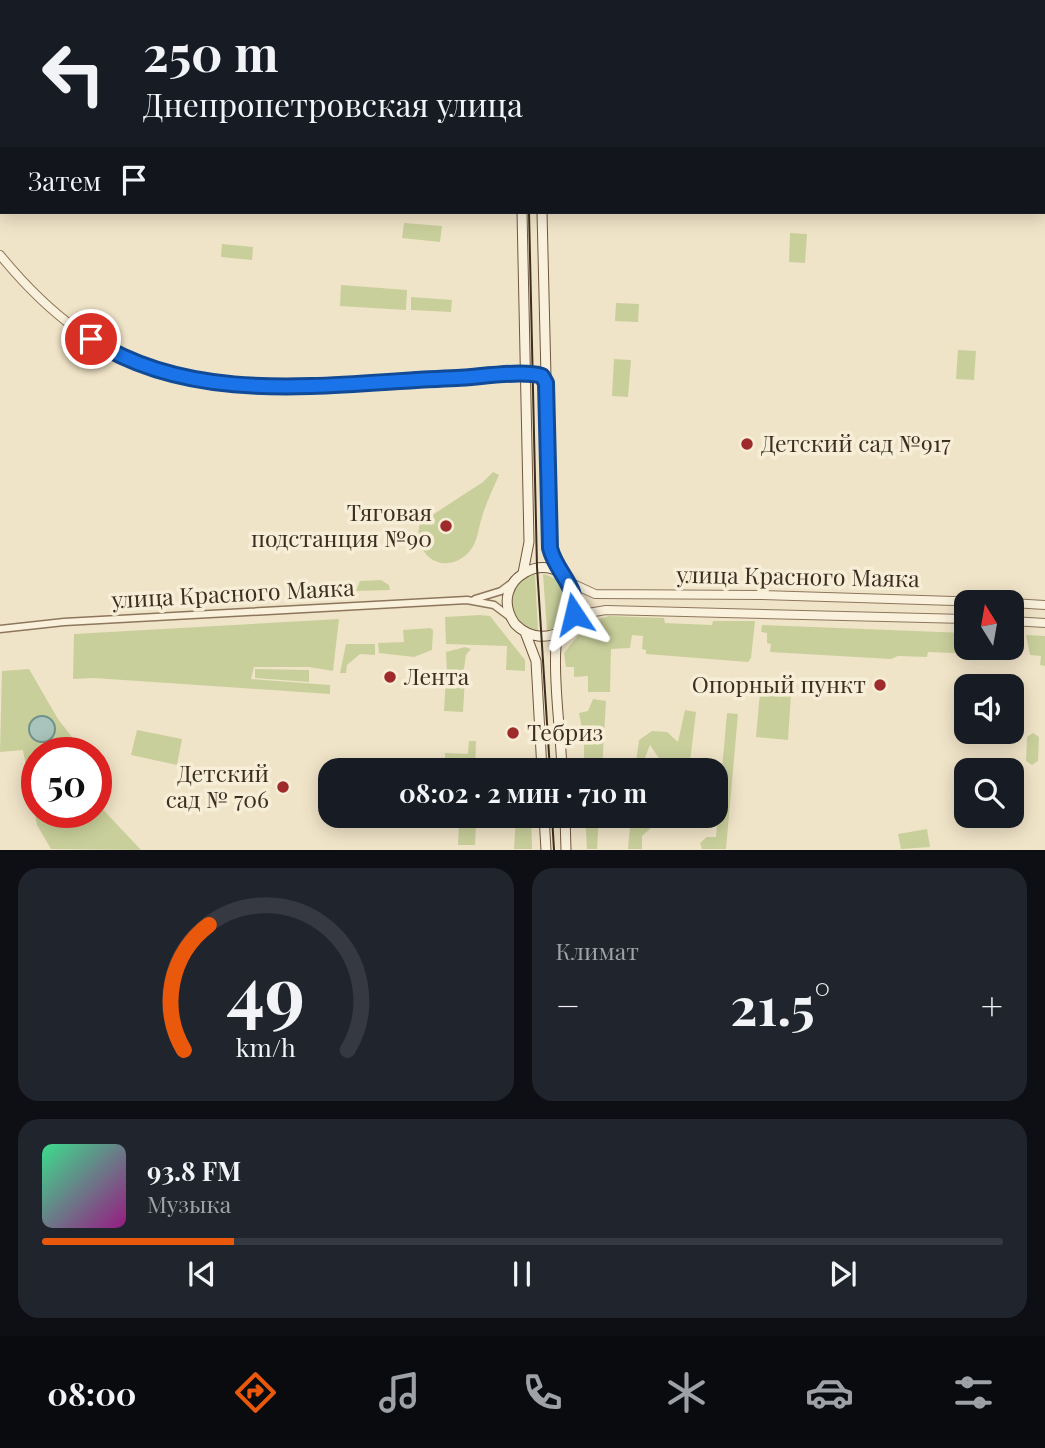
<!DOCTYPE html>
<html lang="ru">
<meta charset="utf-8">
<style>
:root{--surface:#171b24;--page:#20242c;--text:#f1f3f6;--muted:#9ea1a6;--line:#363941;--accent:#ea580c}
body{margin:0;font-family:"Playfair Display",serif;background:var(--page);color:var(--text);height:100vh;display:flex;flex-direction:column;font-size:26px;white-space:nowrap}
*{box-sizing:border-box;margin:0}
p{font-size:23px;color:var(--muted)}
.icon{flex:none;width:38px;height:38px;fill:none;stroke:currentColor;stroke-width:2;stroke-linecap:round;stroke-linejoin:round}
.map{position:relative;height:850px;overflow:hidden}
.side{display:flex;flex-direction:column;gap:18px;padding:18px;background:#0d0f14;flex:1}
.side>*{flex:none}
.guide{position:absolute;left:0px;top:0px;width:1046px;height:214px;box-shadow:0 4px 18px #0003;background:#171b24;color:var(--text);overflow:hidden}
.needle{width:46px;rotate:349deg}
.controls{position:absolute;left:954px;top:590px;display:grid;gap:14px}
.controls a{display:grid;place-items:center;width:70px;height:70px;border-radius:14px;background:var(--surface);box-shadow:0 4px 18px #0003;font-size:35px}
.speed{position:absolute;left:21px;top:737px;display:flex;gap:14px;font-size:35px;font-weight:700;text-align:center}
.speed>*{display:grid;place-content:center;width:91px;height:91px;border-radius:50%;background:var(--surface);box-shadow:0 4px 18px #0003;line-height:1}
.speed .limit{border:10px solid #d22;background:#fff;color:#111}
.pin{position:absolute;display:grid;place-items:center;width:60px;height:60px;color:#fff;margin:-30px;border:4px solid #fff;border-radius:50%;box-shadow:0 2px 7px #0007}
.me{position:absolute;width:77px;margin:-38px;rotate:350deg;stroke-linejoin:round;filter:drop-shadow(0 0 5px #0008)}
.turn{display:flex;align-items:center;gap:24px;height:147px;padding:0 28px;font-size:32px}
.turn .icon{width:91px;height:91px;stroke-width:2.5}
.turn b{display:block;font-size:49px;line-height:60px}
.then{display:flex;align-items:center;height:66px;padding:0 28px;background:#0003;gap:14px;font-size:26px}
.big{font-size:52px;font-weight:700;line-height:1.1}
.side .widget{flex:1;display:flex;flex-direction:column;justify-content:center;gap:10px;min-width:0;padding:0 24px;border-radius:21px;background:var(--page)}
.side .dial{align-items:center;gap:0}
.dial svg{height:182px;overflow:visible;fill:none;stroke:var(--line);stroke-width:7;stroke-linecap:round;text-anchor:middle}
.dial text{fill:var(--text);stroke:none}
.song{display:flex;align-items:center;gap:21px}
.cover{width:84px;height:84px;border-radius:10px;background:linear-gradient(135deg,hsl(150 70% 55%),hsl(310 70% 35%))}
.played{height:7px;border-radius:4px;background:linear-gradient(90deg,var(--accent) 20%,var(--line) 20%)}
.keys{display:flex;justify-content:space-around;direction:ltr}
.heat{display:flex;justify-content:space-between;align-items:center;font-size:38px;direction:ltr}
.side .tiles{flex:1;display:grid;gap:18px;grid-template-columns:1fr 1fr}
.widget:last-child{grid-column:span 2}
.trip{position:absolute;left:318px;top:758px;width:410px;height:70px;border-radius:21px;background:var(--surface);box-shadow:0 4px 18px #0003;font-weight:700;line-height:70px;text-align:center}
.tab-bar{display:flex;height:112px;justify-content:space-around;align-items:center;background:#090b0e;color:var(--muted)}
.tab-bar .icon{width:49px;height:49px}
.tab-bar .on{color:var(--accent)}
.tab-bar b{font-size:32px;color:var(--text)}
.map>svg:first-child{display:block}
.green{fill:#c9cf9b}
.water{fill:#a9c4bc;stroke:#6f938a;stroke-width:2}
.lines{fill:none;stroke-linecap:round;stroke-linejoin:round}
.minor-casing{stroke:#8d765c;stroke-width:9}
.tertiary-casing{stroke:#8d765c;stroke-width:10}
.secondary-casing{stroke:#6f573f;stroke-width:11}
.minor{stroke:#faf1dc;stroke-width:6}
.tertiary{stroke:#faf1dc;stroke-width:8}
.secondary{stroke:#faf1dc;stroke-width:9}
.tram{stroke:#3d2e20;stroke-width:2}
.route-casing{stroke:#114b97;stroke-width:18}
.route{stroke:#1a73e8;stroke-width:12}
.poi-dot{fill:#9e2a2b;stroke:#f7eed8;stroke-width:2.5}
.labels{text-anchor:middle;stroke-width:7;stroke-linejoin:round;paint-order:stroke}
.poi-label{font-size:23px;fill:#3d2e20;stroke:#f7eed8;text-anchor:start}
.street-label{font-size:23px;fill:#3d2e20;stroke:#f7eed8}
</style>
<div class="map">
<svg width="1045" height="850" viewBox="0 0 1045 850">
<rect width="100%" height="100%" fill="#f0e4c8"/>
<path class="green" d="M 541,0 L 1045,0 L 1045,78 L 1045,2 Z
M 404,223 L 442,226 L 440,242 L 402,238 Z
M 790,233 L 807,234 L 805,263 L 789,262 Z
M 222,244 L 253,247 L 252,260 L 221,257 Z
M 341,285 L 407,290 L 406,310 L 340,306 Z
M 411,297 L 452,300 L 451,312 L 411,310 Z
M 616,303 L 639,304 L 638,322 L 615,321 Z
M 958,350 L 976,351 L 974,380 L 956,379 Z
M 614,359 L 631,360 L 628,397 L 612,396 Z
M 493,472 L 499,475 C 493,489 486,503 482,517 C 478,529 478,542 469,552 C 445,578 411,555 420,523 L 483,482 Z
M 535,574 L 538,631 C 505,624 500,581 535,574 Z
M 543,574 C 574,581 577,620 547,631 Z
M 381,580 L 389,585 L 390,590 L 356,591 L 360,581 Z
M 480,615 L 490,616 L 525,660 L 525,671 L 506,670 L 507,646 L 446,644 L 445,617 Z
M 609,616 L 664,618 L 665,623 L 712,625 L 713,621 L 755,621 L 751,658 L 748,662 L 646,654 L 646,650 L 642,649 L 643,636 L 632,635 L 630,648 L 611,649 L 610,692 L 588,692 L 588,676 L 574,677 L 574,667 L 566,667 L 564,653 L 589,622 Z
M 339,619 L 333,671 L 309,667 L 254,667 L 251,679 L 330,685 L 330,694 L 94,678 L 73,679 L 74,634 Z
M 762,625 L 966,633 L 966,648 L 976,648 L 976,654 L 928,652 L 927,657 L 898,656 L 891,659 L 770,652 L 771,644 L 767,643 L 767,633 L 761,632 Z
M 430,628 L 433,630 L 432,650 L 414,657 L 379,653 L 378,643 L 404,642 L 403,630 Z
M 1026,635 L 1045,636 L 1045,666 L 1040,665 L 1041,656 L 1030,655 Z
M 346,644 L 375,644 L 375,655 L 360,654 L 347,665 L 346,673 L 340,673 Z
M 465,647 L 471,649 L 466,655 L 463,676 L 447,675 L 446,652 Z
M 29,669 L 58,719 L 82,750 L 37,752 L 37,812 L 96,812 L 96,802 L 141,850 L 51,849 L 37,825 L 23,750 L 0,752 L 2,671 Z
M 255,669 L 309,670 L 309,682 L 255,678 Z
M 446,677 L 465,678 L 463,712 L 444,711 Z
M 760,692 L 791,695 L 788,740 L 756,737 Z
M 593,699 L 606,701 L 602,770 L 584,770 L 584,739 L 579,713 L 588,711 Z
M 685,710 L 696,712 L 689,770 L 667,770 L 650,745 L 640,770 L 635,770 L 639,740 L 652,731 L 667,732 L 678,742 Z
M 727,713 L 738,714 L 726,849 L 702,849 L 700,843 L 707,837 L 716,837 Z
M 137,730 L 182,739 L 177,765 L 131,755 Z
M 1033,733 L 1039,737 L 1038,761 L 1032,765 L 1026,761 L 1027,737 Z
M 469,741 L 476,741 L 475,770 L 445,770 L 445,753 L 468,754 Z
M 516,816 L 531,816 L 532,849 L 514,849 Z
M 585,816 L 599,816 L 597,849 L 587,849 Z
M 631,816 L 646,816 L 652,827 L 642,836 L 642,849 L 628,849 Z
M 459,823 L 476,824 L 475,845 L 458,845 Z
M 927,829 L 930,847 L 901,849 L 898,834 Z"/>
<path class="water" d="M29 729a13 13 0 1 1 26 0a13 13 0 1 1-26 0Z"/>
<g class="lines">
<g class="minor-casing">
<path id="minor" d="M 475,599 L 501,591 L 513,582
M 0,629 L 64,622 L 467,600 L 494,605 L 510,617"/>
</g>
<g class="tertiary-casing">
<path id="tertiary" d="M 0,255 C 105,383 197,389 352,382 C 414,380 476,377 538,375 L 546,382
M 569,582 L 595,594 L 762,595 L 986,602
M 1012,603 L 1045,605
M 1012,621 L 1045,623
M 570,624 L 588,613 L 606,610 L 966,619"/>
</g>
<g class="secondary-casing">
<path id="secondary" d="M 516,0 L 516,2
M 535,0 L 535,2
M 522,212 L 529,542 L 523,573
M 542,212 L 550,542 L 559,572
M 525,632 L 536,661 L 542,770
M 562,770 C 561,734 553,681 556,647 C 558,624 585,618 573,589 C 554,543 484,579 515,624 C 529,638 546,640 564,630
M 544,816 L 546,850
M 565,816 L 566,850"/>
</g>
<use href="#minor" class="minor"/>
<use href="#tertiary" class="tertiary"/>
<use href="#secondary" class="secondary"/>
<path class="tram" d="M 527,0 L 527,2
M 529,212 L 537,567 L 550,770
M 552,816 L 554,850"/>
</g>
<g class="lines">
<g class="route-casing">
<path id="route" d="M 91,339 C 198,409 337,382 457,378 C 479,377 523,370 542,376 L 546,383 L 550,548 C 556,573 579,586 574,614"/>
</g>
<use href="#route" class="route"/>
</g>
<g class="poi-dot">
<circle cx="747" cy="444" r="7"/>
<circle cx="446" cy="526" r="7"/>
<circle cx="390" cy="677" r="7"/>
<circle cx="880" cy="685" r="7"/>
<circle cx="513" cy="733" r="7"/>
<circle cx="283" cy="787" r="7"/>
</g>
<g class="labels">
<g class="poi-label">
<text x="761" y="452">Детский сад №917</text>
<text x="432" y="521" text-anchor="end">Тяговая<tspan x="432" dy="26">подстанция №90</tspan></text>
<text x="404" y="685">Лента</text>
<text x="866" y="693" text-anchor="end">Опорный пункт</text>
<text x="527" y="741">Тебриз</text>
<text x="269" y="782" text-anchor="end">Детский<tspan x="269" dy="26">сад № 706</tspan></text>
</g>
<g class="street-label">
<text transform="translate(798 577) rotate(1)" y="8">улица Красного Маяка</text>
<text transform="translate(233 594) rotate(-3)" y="8">улица Красного Маяка</text>
</g>
</g>
</svg>
<div class="controls">
<a><svg class="needle" viewBox="-14 -14 28 28"><path d="M0-13l5 13h-10z" fill="#e53935"/><path d="M0 13l5-13h-10z" fill="#9ea1a6"/></svg></a>
<a><svg class="icon" aria-label="sound" viewBox="0 0 24 24"><path d="M4 9h4l5-4v14l-5-4H4zM17 9q2 3 0 6"/></svg></a>
<a><svg class="icon" aria-label="search" viewBox="0 0 24 24"><circle cx="10" cy="10" r="6"/><path d="M15 15l6 6"/></svg></a>
</div>
<div class="speed"><div class="limit">50</div></div>
<div class="pin" style="left:91px;top:339px;background:#d93025"><svg class="icon" aria-label="arrive" viewBox="0 0 24 24"><path d="M6 21V4h12l-3 4 3 4H6"/></svg></div>
<svg class="me" style="left:574px;top:614px" viewBox="-20 -20 40 40"><path d="M0-17L14 15 0 8-14 15z" fill="#1a73e8" stroke="#fff" stroke-width="4"/></svg>
<div class="trip">08:02 · 2 мин · 710 m</div>
<div class="guide">
<div class="turn"><svg class="icon" aria-label="left" viewBox="0 0 24 24"><path d="M17 20v-9H6M10 6l-5 5 5 5"/></svg><div><b>250 m</b>Днепропетровская улица</div></div>
<div class="then">Затем<svg class="icon" aria-label="arrive" viewBox="0 0 24 24"><path d="M6 21V4h12l-3 4 3 4H6"/></svg></div>
</div>
</div>
<section class="side">
<div class="tiles">
<div class="widget dial"><svg viewBox="0 0 100 80">
<path d="M14 69A42 42 0 1 1 86 69"/>
<path d="M14 69A42 42 0 0 1 25 14" stroke="#ea580c"/>
<text x="50" y="56" font-size="32" font-weight="700">49</text>
<text x="50" y="72" font-size="11">km/h</text>
</svg></div>
<div class="widget"><p>Климат</p>
<div class="heat"><a>−</a><b class="big">21.5°</b><a>+</a></div>
</div>
<div class="widget">
<div class="song"><i class="cover"></i><div><b>93.8 FM</b><p>Музыка</p></div></div>
<div class="played"></div>
<div class="keys"><svg class="icon" aria-label="previous" viewBox="0 0 24 24"><path d="M18 5L8 12l10 7zM5 5v14"/></svg><svg class="icon" aria-label="pause" viewBox="0 0 24 24"><path d="M8 5v14M16 5v14"/></svg><svg class="icon" aria-label="next" viewBox="0 0 24 24"><path d="M6 5l10 7-10 7zM19 5v14"/></svg></div>
</div>
</div>
</section>
<nav class="tab-bar">
<b>08:00</b>
<svg class="icon on" aria-label="directions" viewBox="0 0 24 24"><path d="M12 3l9 9-9 9-9-9zM9 14v-3h6M13 9l2 2-2 2"/></svg>
<svg class="icon" aria-label="music" viewBox="0 0 24 24"><path d="M9 18V5l10-2v13"/><circle cx="6" cy="18" r="3"/><circle cx="16" cy="16" r="3"/></svg>
<svg class="icon" aria-label="phone" viewBox="0 0 24 24"><path d="M5 4h4l2 5-3 2q2 4 5 5l2-3 5 2v4C11 20 4 13 5 4z"/></svg>
<svg class="icon" aria-label="climate" viewBox="0 0 24 24"><path d="M12 3v18M4 7l16 10M4 17L20 7"/></svg>
<svg class="icon" aria-label="car" viewBox="0 0 24 24"><path d="M5 17H2v-5l4-1 3-4h7l3 4 3 1v5h-3M9 17h6M6 11h13"/><circle cx="7" cy="17" r="2"/><circle cx="17" cy="17" r="2"/></svg>
<svg class="icon" aria-label="filters" viewBox="0 0 24 24"><path d="M4 7h16M4 17h16"/><circle cx="9" cy="7" r="2"/><circle cx="15" cy="17" r="2"/></svg>
</nav>
